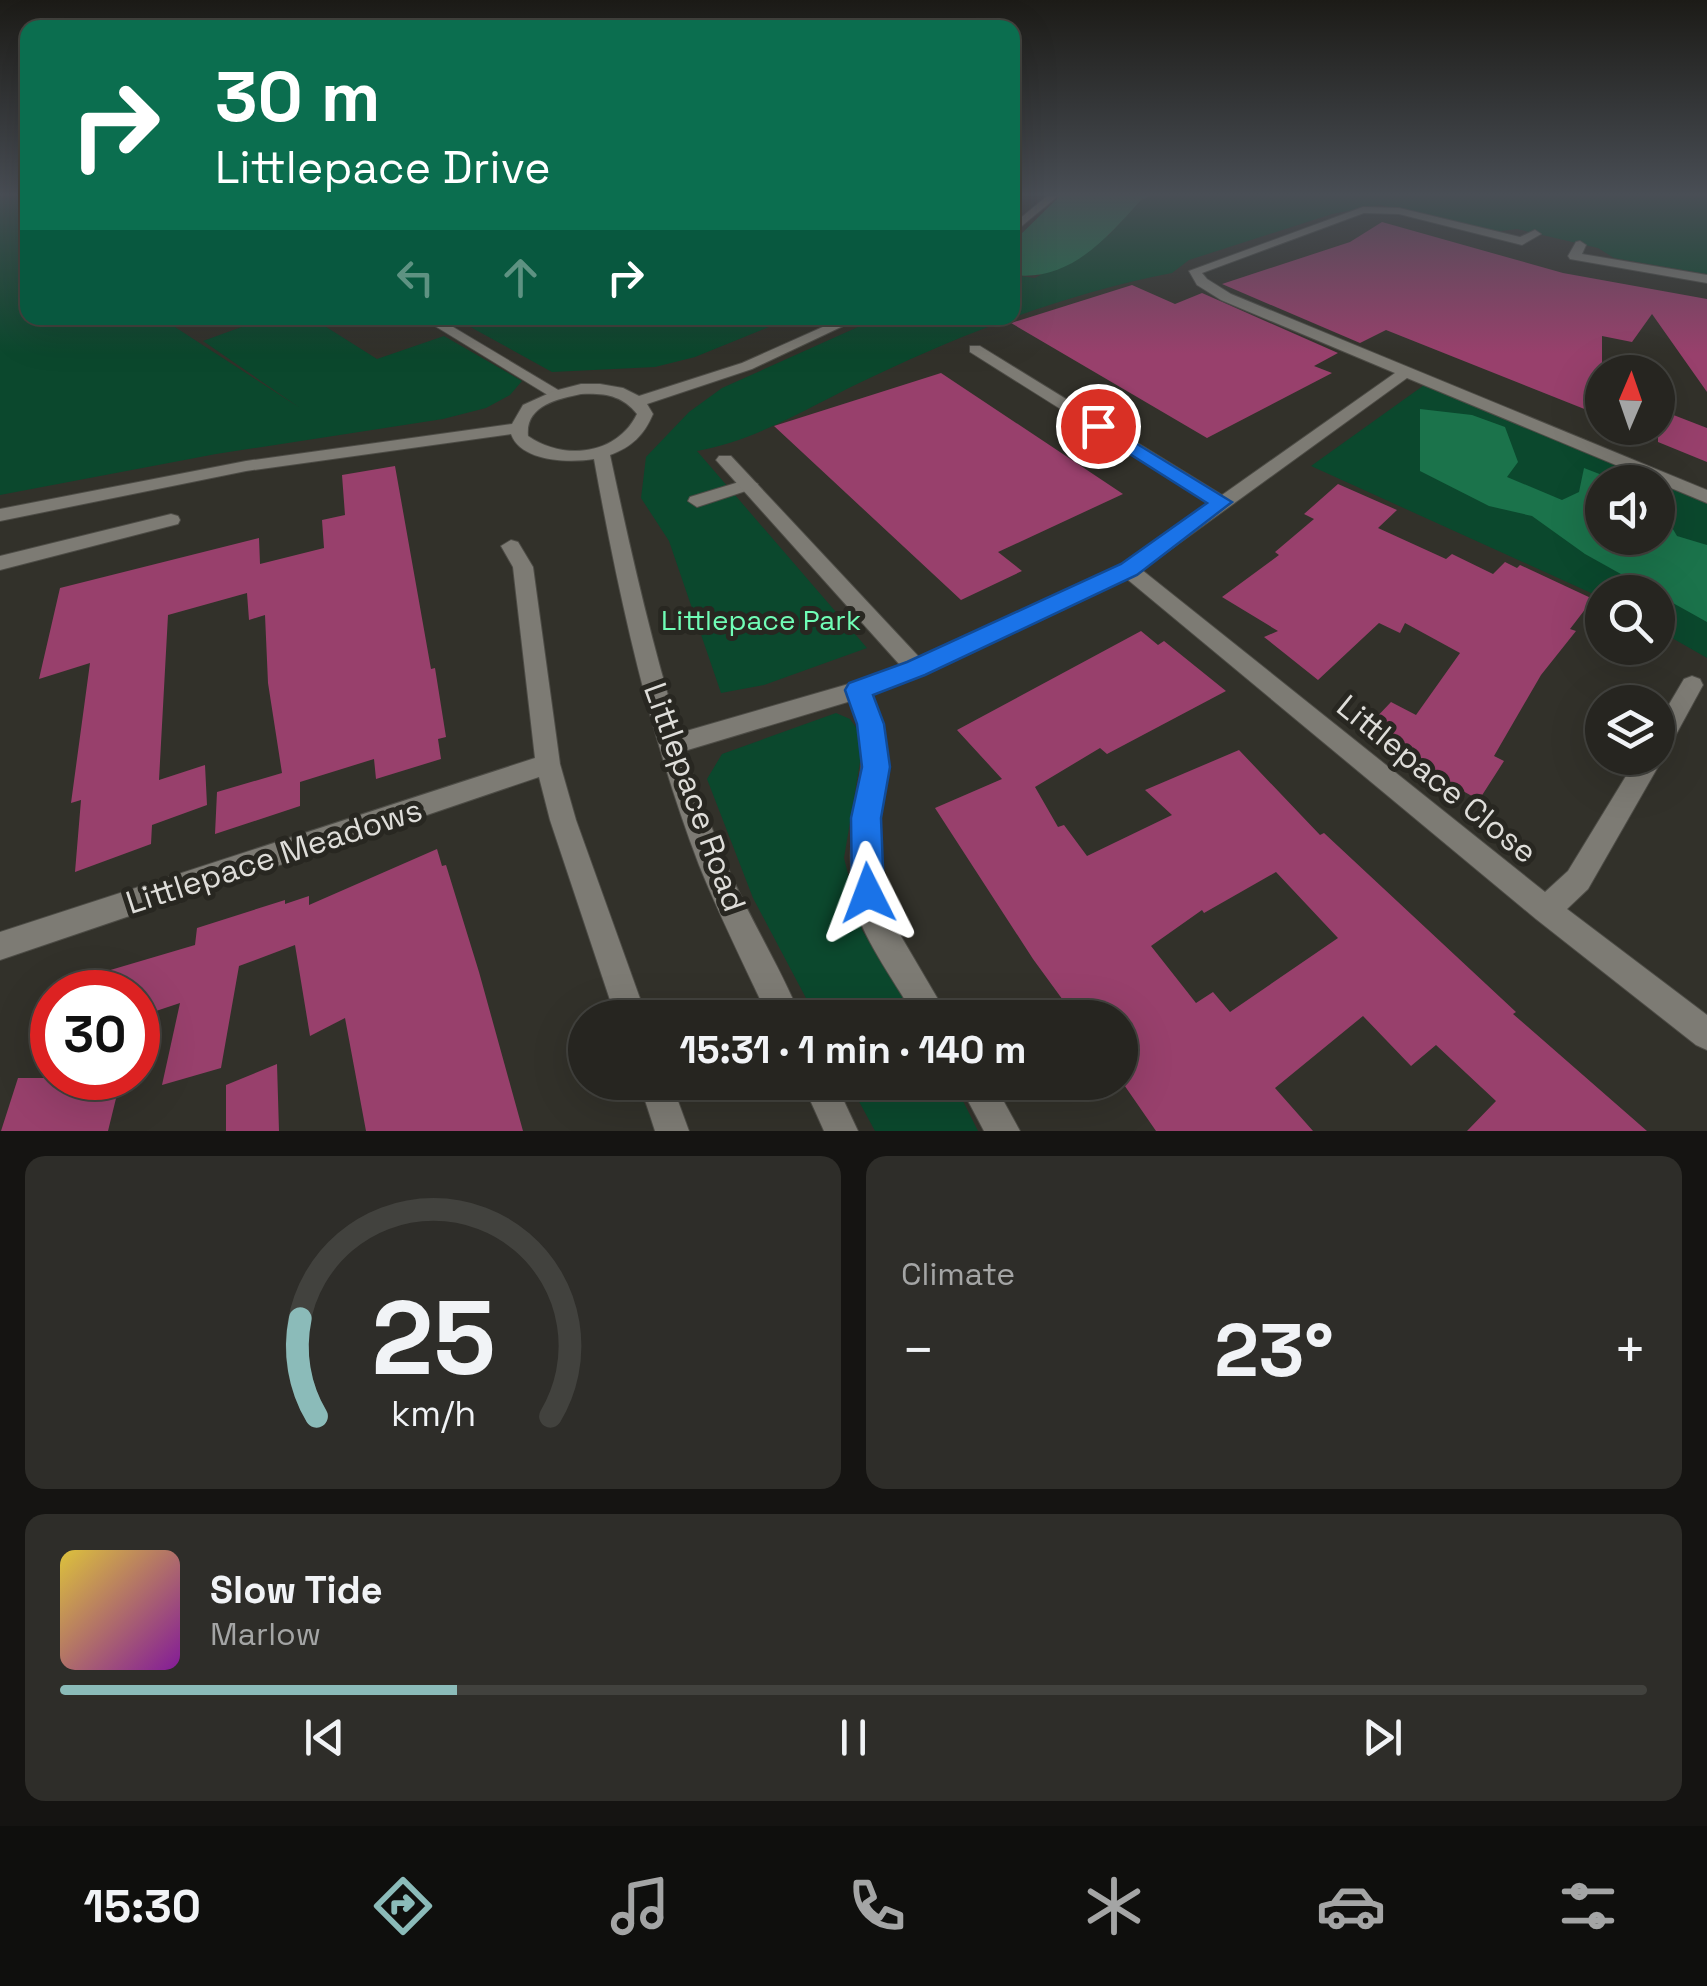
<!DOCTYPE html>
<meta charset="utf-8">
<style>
:root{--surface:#262520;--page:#2e2d29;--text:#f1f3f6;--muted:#a4a5a5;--line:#42423e;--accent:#8bbbb9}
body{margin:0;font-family:"Space Grotesk",sans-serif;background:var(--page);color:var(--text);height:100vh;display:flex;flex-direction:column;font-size:38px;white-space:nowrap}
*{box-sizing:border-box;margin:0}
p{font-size:32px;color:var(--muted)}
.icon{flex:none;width:55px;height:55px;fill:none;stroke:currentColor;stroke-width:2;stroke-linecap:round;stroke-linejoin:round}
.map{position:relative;height:1131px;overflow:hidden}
.side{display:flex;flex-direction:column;gap:25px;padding:25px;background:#151412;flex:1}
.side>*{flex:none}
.hud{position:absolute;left:20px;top:20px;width:1000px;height:305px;border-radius:20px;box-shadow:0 10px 40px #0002,0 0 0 2px var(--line);background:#0b6e4f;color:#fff;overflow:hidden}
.needle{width:65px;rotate:2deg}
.buttons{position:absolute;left:1585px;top:355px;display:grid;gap:20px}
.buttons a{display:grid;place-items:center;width:90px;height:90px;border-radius:50%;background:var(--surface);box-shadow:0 10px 40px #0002,0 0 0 2px var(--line);font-size:50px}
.speed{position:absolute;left:30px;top:970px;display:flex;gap:20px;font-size:50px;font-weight:700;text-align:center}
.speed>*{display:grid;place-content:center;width:130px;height:130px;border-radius:50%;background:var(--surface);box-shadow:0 10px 40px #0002,0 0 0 2px var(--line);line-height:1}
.speed .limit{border:15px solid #d22;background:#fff;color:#111}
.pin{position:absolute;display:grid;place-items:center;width:85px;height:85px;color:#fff;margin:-42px;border:5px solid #fff;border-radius:50%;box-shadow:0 2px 10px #0007}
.me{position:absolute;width:110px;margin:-55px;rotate:357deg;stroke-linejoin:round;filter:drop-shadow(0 0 8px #0008)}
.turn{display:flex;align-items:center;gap:35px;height:210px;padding:0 30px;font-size:45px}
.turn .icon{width:130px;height:130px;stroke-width:2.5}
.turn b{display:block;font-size:70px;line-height:85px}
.lanes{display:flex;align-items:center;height:95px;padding:0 30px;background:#0003;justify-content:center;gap:50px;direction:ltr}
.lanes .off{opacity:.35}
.big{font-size:75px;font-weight:600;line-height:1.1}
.side .card{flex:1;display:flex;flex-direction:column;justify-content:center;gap:15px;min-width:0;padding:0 35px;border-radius:20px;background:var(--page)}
.side .dial{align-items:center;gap:0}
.dial svg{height:260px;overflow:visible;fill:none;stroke:var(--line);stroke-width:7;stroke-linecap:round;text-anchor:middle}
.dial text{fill:var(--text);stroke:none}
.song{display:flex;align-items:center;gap:30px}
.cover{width:120px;height:120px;border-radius:15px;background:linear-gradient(135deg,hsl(50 70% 55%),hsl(290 70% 35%))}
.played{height:10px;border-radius:5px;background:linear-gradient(90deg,var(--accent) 25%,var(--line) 25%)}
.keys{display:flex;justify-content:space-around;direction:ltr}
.heat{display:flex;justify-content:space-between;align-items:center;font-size:55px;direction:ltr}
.side .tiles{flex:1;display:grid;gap:25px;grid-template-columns:1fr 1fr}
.card:last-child{grid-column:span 2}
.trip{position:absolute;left:568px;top:1000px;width:570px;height:100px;border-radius:50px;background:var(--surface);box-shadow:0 10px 40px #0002,0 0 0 2px var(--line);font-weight:600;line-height:100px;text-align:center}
.dock{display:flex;height:160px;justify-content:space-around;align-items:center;background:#0f0f0d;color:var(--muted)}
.dock .icon{width:70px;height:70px}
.dock .active{color:var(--accent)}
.dock b{font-size:45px;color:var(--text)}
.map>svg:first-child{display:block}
.green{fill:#0b482d;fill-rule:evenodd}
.forest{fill:#1b734b}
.building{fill:#98406c;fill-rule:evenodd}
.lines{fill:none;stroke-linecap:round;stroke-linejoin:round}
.service-casing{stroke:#4d4c46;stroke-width:2}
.minor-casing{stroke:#4d4c46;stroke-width:2}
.tertiary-casing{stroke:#4d4c46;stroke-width:2}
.service{fill:#7d7b74;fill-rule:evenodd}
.minor{fill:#7d7b74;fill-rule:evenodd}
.tertiary{fill:#7d7b74;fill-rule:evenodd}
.route{fill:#1a73e8;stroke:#114b97;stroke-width:2.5}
.labels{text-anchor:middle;stroke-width:10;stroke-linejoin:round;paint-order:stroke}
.park-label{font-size:28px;fill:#70fdb6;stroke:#282721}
.near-street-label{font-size:32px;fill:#deddd9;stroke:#282721}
</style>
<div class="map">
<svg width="1707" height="1131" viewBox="0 0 1707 1131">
<rect width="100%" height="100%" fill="#32312a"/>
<path class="green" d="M 0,196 L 27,196 L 28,318 L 161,318 L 300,408 L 203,341 L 266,318 L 312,318 L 377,359 L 444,336 L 522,381 L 510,395 L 486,408 L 443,419 L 216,454 L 0,495 Z
M 1151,196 L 1707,196 L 1707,274 L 1614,258 L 1598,248 L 1517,229 L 1493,232 L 1380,205 L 1332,214 L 1189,260 L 1172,273 C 1068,293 970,331 874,376 C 817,402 760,440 697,451 L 867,648 L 764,685 L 721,693 L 669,541 L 641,498 L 646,457 L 689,412 L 722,388 L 878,318 L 1012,318 L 1013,275 L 1035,278 L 1109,235 L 1141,200 Z
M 454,318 L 791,318 L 695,357 L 655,367 L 552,372 Z
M 1427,383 L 1707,502 L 1707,658 L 1658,630 L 1658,592 L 1602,592 L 1602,598 L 1311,466 ZM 1602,482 L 1658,482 L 1658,538 L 1602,538 Z
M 836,713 L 850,719 L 864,738 L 844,858 L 862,930 L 915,1017 L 816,1017 L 753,898 L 707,779 L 722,754 Z
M 849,1083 L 954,1083 L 978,1131 L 875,1131 Z"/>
<path class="forest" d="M 1060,196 L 1151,196 L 1141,200 C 1106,239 1069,282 1013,275 L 1013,242 Z
M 1420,409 L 1472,415 L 1505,427 L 1518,462 L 1507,477 L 1562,500 L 1579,492 L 1584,468 L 1620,482 L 1602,482 L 1602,538 L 1658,538 L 1658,504 L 1677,536 L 1707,545 L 1707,622 L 1585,554 L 1532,516 L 1489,506 L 1420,471 Z"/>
<path class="building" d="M 1382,222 L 1563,273 L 1707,299 L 1707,392 L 1652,314 L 1632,342 L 1602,336 L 1602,416 L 1386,330 L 1360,343 L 1222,284 L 1350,242 Z
M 1132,285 L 1175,304 L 1202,293 L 1338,353 L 1314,366 L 1332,373 L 1207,438 L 1011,323 Z
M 941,373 L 1123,494 L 998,552 L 1022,571 L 961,600 L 774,426 Z
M 1658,409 L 1707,428 L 1707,462 L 1658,442 Z
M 395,466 L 431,669 L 435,668 L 446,737 L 438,739 L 441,759 L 376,779 L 374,759 L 300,782 L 300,806 L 215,834 L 217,792 L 282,773 L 268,683 L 265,615 L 249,620 L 247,593 L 168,615 L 159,780 L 205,765 L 207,805 L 152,825 L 151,844 L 75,872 L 81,800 L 71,803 L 90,663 L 39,679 L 60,588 L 259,538 L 260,564 L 324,548 L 322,520 L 345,515 L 342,475 Z
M 1338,484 L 1397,510 L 1378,528 L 1446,559 L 1452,554 L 1493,574 L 1505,562 L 1517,568 L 1520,565 L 1593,599 L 1570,629 L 1576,631 L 1541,675 L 1494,756 L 1504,761 L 1479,800 L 1454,786 L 1372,722 L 1391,702 L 1416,715 L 1460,653 L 1405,623 L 1400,633 L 1379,623 L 1318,680 L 1264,637 L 1278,631 L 1222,597 L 1279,555 L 1275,552 L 1314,519 L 1304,514 Z
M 1141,631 L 1158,645 L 1164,641 L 1226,691 L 1107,754 L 1100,748 L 1035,787 L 1058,827 L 1064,825 L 1087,856 L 1172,815 L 1145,790 L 1239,750 L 1320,835 L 1324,833 L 1516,1012 L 1513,1014 L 1647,1131 L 1467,1131 L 1496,1101 L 1436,1045 L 1411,1066 L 1363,1016 L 1275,1088 L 1313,1131 L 1156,1131 L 1120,1079 L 1120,1018 L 1076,1018 L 1033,959 L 935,808 L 1002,779 L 957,730 ZM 1276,872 L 1338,938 L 1230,1012 L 1213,992 L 1196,1003 L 1151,946 L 1202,910 L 1204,913 Z
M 437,849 L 442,866 L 446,865 L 479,972 L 523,1131 L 366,1131 L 345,1018 L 310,1036 L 295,945 L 239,966 L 221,1068 L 162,1085 L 180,1003 L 138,1017 L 138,992 L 64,992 L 63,984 L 195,945 L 197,928 L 285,900 L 285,904 L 309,896 L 309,905 Z
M 277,1064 L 279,1131 L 226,1131 L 226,1085 Z
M 18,1078 L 121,1078 L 108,1131 L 1,1131 Z"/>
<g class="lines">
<g class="service-casing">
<path id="service" d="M 422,318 L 438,318 L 565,394 L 557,399 L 551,397 Z
M 749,479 L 758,484 L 755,488 L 697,507 L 688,501 L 690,497 Z"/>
</g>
<g class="minor-casing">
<path id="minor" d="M 1363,207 L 1399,208 L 1520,237 L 1535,230 L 1541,234 L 1522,245 L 1399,214 L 1364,213 L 1202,273 L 1207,279 L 1231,294 L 1707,490 L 1707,503 L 1407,378 L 1142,570 L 1545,892 L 1568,871 L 1637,758 L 1658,758 L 1658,723 L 1684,679 L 1692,676 L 1700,679 L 1703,685 L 1667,751 L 1660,753 L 1662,758 L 1659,765 L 1588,889 L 1567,909 L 1707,1015 L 1707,1050 L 1696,1045 L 1536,919 L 1127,579 L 924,674 L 871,694 L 883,724 L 888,767 L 879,818 L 879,873 L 885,909 L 949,1018 L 916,1018 C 900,990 862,937 856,908 C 850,879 849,845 854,815 C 861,767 869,750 851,701 L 671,755 L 662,752 L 659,745 L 662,738 L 852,683 L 900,665 L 716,460 L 719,456 L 731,456 L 919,657 L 1122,565 L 1210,503 L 970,352 L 970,346 L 980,346 L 1222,495 L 1395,373 L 1221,300 L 1197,285 L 1189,271 Z
M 1580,241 L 1586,245 L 1582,254 L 1707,275 L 1707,283 L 1570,259 L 1568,256 L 1576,242 Z
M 171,514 L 178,516 L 180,520 L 178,524 L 0,570 L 0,556 Z
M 511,540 L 518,542 L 533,567 L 560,764 L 576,820 L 647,1018 L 616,1018 L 550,820 L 539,777 L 0,960 L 0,932 L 535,758 L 513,567 L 501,546 Z
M 639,1082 L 671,1082 L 689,1131 L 655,1131 Z
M 958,1082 L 993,1082 L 1020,1131 L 984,1131 Z"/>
</g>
<g class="tertiary-casing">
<path id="tertiary" d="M 1047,196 L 1058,196 L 1012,234 L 1012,225 Z
M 843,318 L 860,318 L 752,369 L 647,404 L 653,414 C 644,435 632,447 610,455 C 640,595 672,734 727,866 C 749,918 780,966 801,1018 L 769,1018 C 745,967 720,917 699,865 C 649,734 619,597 594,459 C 569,463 521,462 511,434 L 246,471 L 0,521 L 0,509 L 246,461 L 512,424 L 523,405 L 554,391 L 581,384 L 600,384 L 623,388 L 639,396 L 742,363 ZM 581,394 C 604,393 622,395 637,414 C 617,455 564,461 528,436 C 525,406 557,399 581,394 Z
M 802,1082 L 835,1082 L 858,1131 L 824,1131 Z"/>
</g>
<use href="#service" class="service"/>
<use href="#minor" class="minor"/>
<use href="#tertiary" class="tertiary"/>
</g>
<linearGradient id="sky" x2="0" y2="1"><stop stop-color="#1c1b17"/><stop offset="0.55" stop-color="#494e55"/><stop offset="1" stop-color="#494e55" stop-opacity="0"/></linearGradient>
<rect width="1707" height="354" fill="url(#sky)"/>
<path class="route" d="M 1098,420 L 1232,502 L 1137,575 L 925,675 L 873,695 L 884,724 L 890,767 L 881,818 L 884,893 L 880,903 L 868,908 L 857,903 L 852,893 L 851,818 L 862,767 L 857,724 L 845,690 L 849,683 L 907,662 L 1121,564 L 1207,503 L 1092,430 L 1089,426 Z"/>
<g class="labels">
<g class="park-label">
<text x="761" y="630">Littlepace Park</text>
</g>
<g class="near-street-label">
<text transform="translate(1437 779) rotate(39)" y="11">Littlepace Close</text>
<text transform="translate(695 797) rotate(70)" y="11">Littlepace Road</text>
<text transform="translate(274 856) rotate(-18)" y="11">Littlepace Meadows</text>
</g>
</g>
</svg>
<div class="buttons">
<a><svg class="needle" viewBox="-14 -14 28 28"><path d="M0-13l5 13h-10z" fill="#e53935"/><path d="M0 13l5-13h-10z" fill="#a4a5a5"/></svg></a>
<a><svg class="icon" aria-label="sound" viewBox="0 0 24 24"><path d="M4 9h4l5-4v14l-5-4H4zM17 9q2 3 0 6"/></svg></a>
<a><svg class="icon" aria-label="search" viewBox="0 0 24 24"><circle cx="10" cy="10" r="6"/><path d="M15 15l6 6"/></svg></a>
<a><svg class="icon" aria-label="layers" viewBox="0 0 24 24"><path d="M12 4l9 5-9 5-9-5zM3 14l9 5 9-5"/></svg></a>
</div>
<div class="speed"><div class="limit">30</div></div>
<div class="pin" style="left:1098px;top:426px;background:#d93025"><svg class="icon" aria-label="arrive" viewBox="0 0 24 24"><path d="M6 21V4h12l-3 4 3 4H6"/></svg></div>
<svg class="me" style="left:868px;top:893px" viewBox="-20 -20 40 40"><path d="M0-17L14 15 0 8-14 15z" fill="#1a73e8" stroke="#fff" stroke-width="4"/></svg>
<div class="trip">15:31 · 1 min · 140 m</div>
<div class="hud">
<div class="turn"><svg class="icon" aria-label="right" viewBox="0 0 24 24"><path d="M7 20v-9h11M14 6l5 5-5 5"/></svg><div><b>30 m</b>Littlepace Drive</div></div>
<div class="lanes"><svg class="icon off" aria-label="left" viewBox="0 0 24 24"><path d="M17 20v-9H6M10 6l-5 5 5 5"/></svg><svg class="icon off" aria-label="ahead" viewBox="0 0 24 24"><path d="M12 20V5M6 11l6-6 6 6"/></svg><svg class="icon" aria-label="right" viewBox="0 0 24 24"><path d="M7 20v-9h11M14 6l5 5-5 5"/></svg></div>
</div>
</div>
<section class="side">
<div class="tiles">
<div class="card dial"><svg viewBox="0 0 100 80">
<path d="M14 69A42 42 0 1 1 86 69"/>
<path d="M14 69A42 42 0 0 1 9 39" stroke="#8bbbb9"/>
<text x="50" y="56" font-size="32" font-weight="700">25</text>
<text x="50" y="72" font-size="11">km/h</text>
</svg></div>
<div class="card"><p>Climate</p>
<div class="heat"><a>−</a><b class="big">23°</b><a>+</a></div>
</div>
<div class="card">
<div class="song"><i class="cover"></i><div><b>Slow Tide</b><p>Marlow</p></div></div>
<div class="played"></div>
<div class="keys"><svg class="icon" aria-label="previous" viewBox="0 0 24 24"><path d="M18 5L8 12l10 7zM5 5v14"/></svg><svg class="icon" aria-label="pause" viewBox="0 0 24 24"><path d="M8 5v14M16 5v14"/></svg><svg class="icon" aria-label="next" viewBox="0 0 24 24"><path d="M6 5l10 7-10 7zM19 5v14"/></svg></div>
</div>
</div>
</section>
<nav class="dock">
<b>15:30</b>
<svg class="icon active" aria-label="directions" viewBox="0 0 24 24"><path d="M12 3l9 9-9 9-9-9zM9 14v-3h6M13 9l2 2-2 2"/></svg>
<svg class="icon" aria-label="music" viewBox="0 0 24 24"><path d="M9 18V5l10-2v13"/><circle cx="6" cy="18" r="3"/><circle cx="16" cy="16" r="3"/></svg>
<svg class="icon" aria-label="phone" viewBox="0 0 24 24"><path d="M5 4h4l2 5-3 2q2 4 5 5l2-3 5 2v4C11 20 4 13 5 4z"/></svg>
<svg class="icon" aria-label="climate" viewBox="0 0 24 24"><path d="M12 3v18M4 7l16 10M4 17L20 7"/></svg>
<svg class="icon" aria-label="car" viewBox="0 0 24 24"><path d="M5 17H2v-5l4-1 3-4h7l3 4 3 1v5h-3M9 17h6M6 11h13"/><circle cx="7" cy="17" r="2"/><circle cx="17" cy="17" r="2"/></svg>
<svg class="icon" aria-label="filters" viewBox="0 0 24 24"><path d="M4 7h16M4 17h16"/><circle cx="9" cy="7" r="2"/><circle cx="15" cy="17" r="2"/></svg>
</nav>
